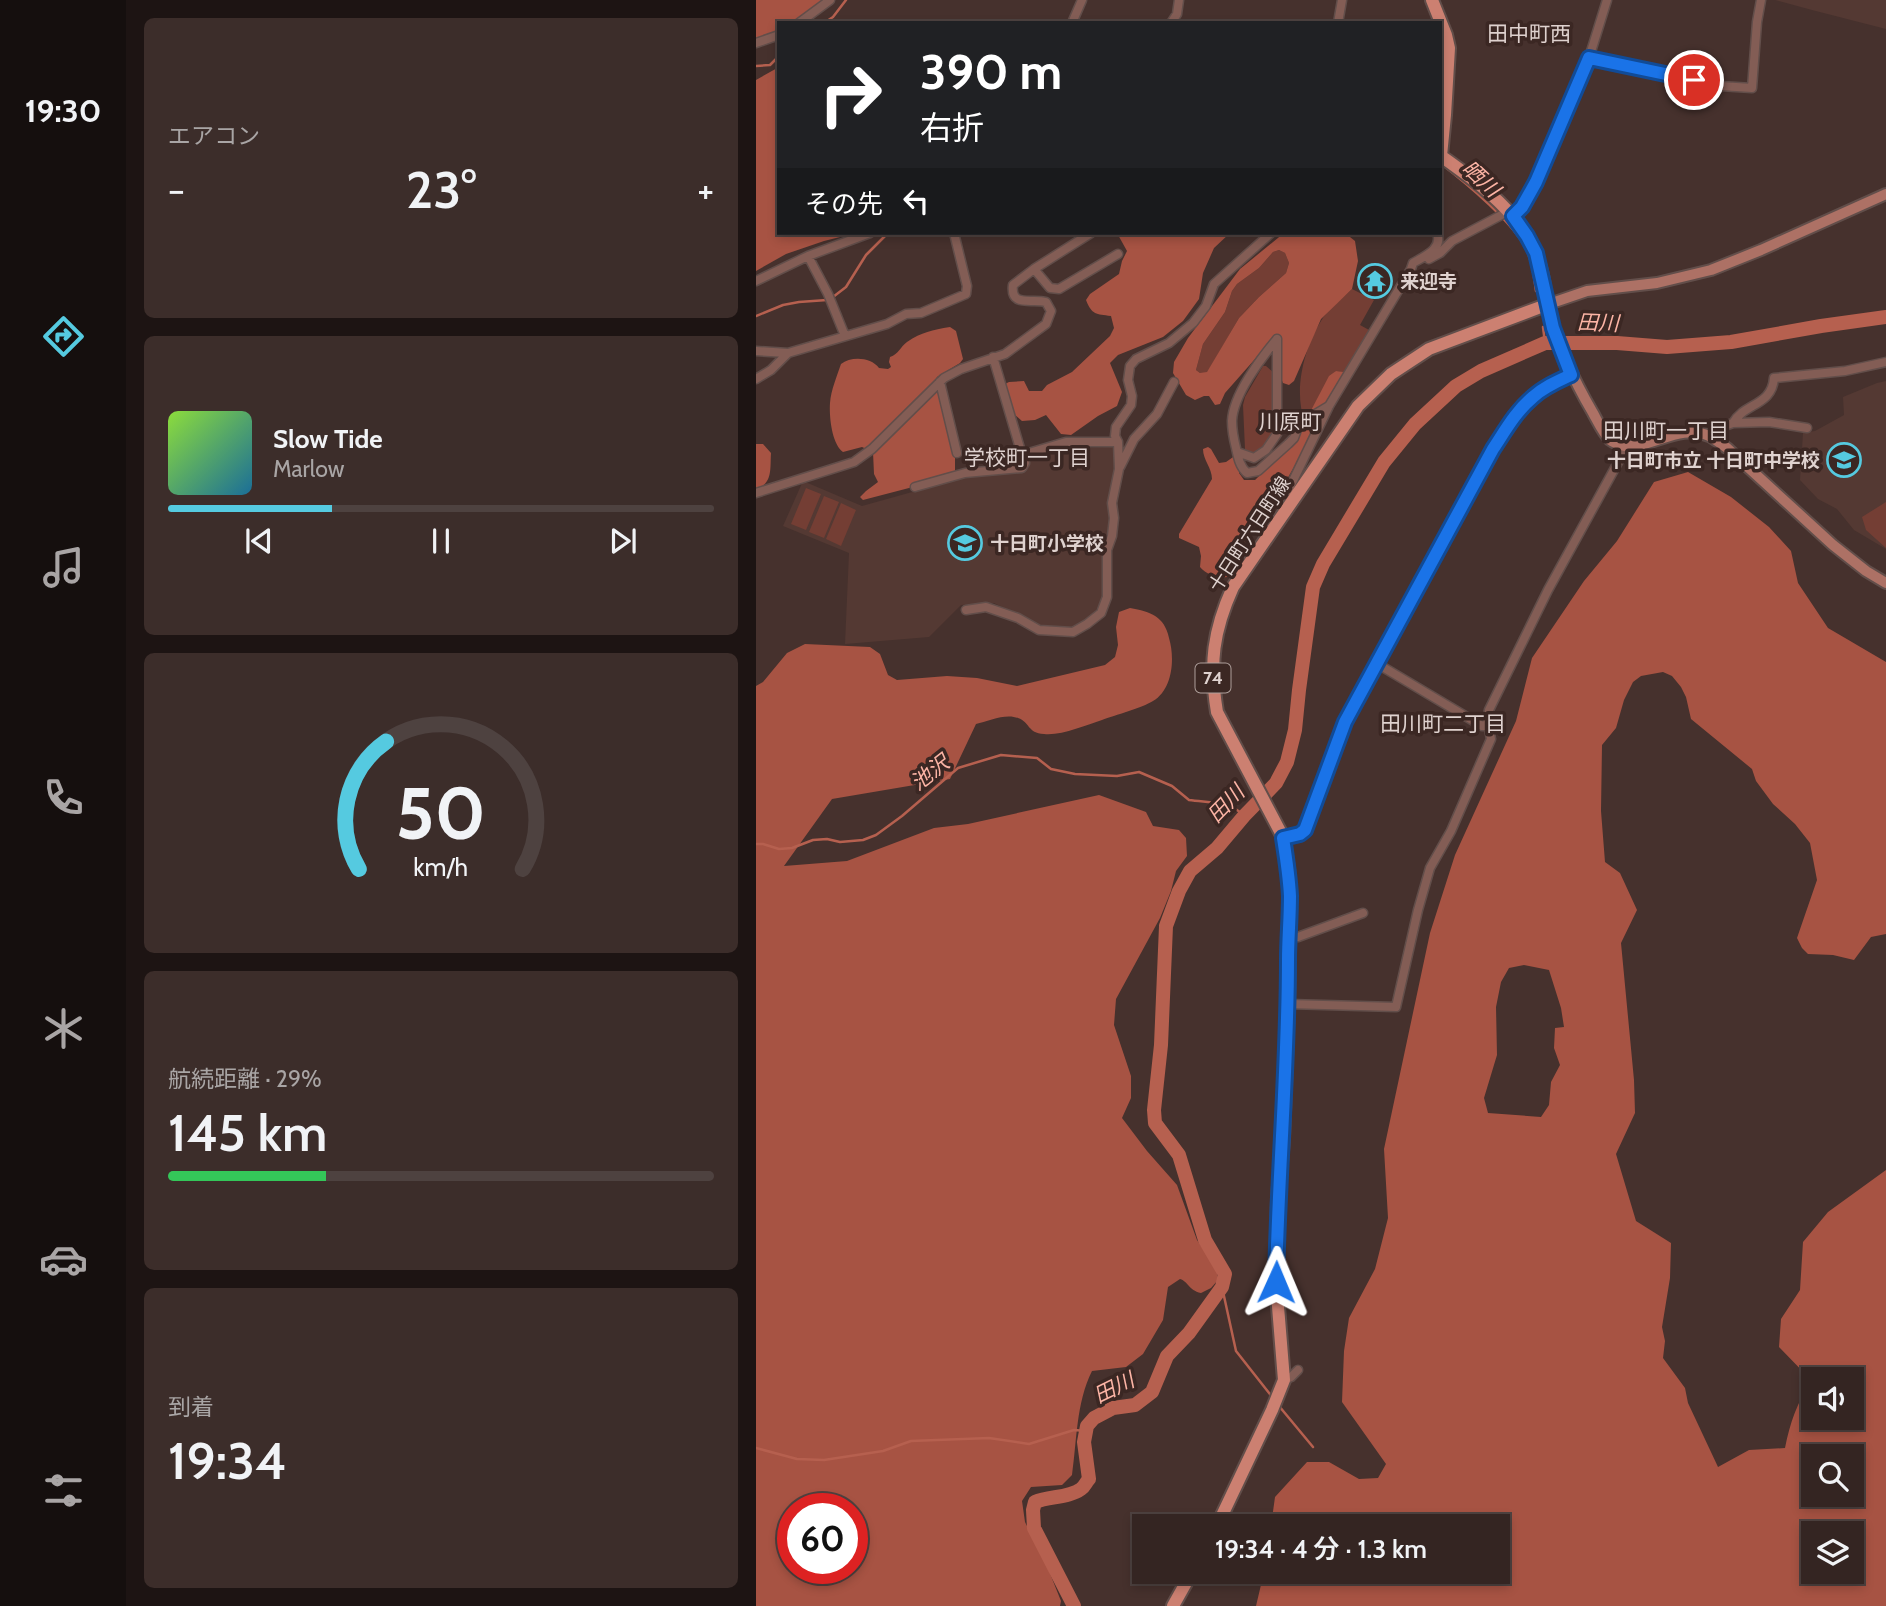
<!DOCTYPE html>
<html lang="ja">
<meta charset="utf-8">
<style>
:root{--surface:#342522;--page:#3c2d2a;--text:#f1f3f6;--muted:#a9a5a5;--line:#4e4240;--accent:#55cae0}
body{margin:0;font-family:Cabin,"Noto Sans JP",sans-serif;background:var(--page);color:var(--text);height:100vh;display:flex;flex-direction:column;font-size:26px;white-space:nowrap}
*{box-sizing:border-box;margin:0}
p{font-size:23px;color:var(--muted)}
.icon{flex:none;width:38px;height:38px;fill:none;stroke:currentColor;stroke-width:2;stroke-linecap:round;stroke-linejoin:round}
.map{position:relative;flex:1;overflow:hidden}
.drawer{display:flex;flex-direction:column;gap:18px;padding:18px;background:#1d1413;width:630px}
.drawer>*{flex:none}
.hud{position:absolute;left:21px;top:21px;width:665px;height:214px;border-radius:0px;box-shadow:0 4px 10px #0003,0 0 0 2px var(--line);background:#202124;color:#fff;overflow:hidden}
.buttons{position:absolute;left:1045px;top:1367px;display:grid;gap:14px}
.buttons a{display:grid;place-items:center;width:63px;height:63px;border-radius:0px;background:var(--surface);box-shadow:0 4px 10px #0003,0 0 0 2px var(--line);font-size:35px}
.speed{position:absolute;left:21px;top:1493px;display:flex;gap:14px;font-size:35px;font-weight:700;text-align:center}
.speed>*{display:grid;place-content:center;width:91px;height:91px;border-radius:50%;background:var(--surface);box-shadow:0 4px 10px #0003,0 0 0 2px var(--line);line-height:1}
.speed .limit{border:10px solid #d22;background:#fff;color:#111}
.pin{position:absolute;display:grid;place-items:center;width:60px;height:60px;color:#fff;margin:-30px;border:4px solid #fff;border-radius:50%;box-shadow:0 2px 7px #0007}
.me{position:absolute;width:77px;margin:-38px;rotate:1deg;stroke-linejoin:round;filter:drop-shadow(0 0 5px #0008)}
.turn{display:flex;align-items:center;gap:24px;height:147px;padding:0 28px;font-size:32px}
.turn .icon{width:91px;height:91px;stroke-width:2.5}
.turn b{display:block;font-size:49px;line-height:60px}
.then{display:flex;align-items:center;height:66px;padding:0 28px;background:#0003;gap:14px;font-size:26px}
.big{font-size:52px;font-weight:600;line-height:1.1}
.drawer .card{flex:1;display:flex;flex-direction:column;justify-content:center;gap:10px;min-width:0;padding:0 24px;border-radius:10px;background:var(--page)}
.drawer .dial{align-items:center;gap:0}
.dial svg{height:182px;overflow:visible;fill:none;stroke:var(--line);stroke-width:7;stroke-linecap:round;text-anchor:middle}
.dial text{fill:var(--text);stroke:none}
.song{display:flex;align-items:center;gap:21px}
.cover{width:84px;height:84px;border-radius:10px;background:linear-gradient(135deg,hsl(90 70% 55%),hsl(200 70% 35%))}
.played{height:7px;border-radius:4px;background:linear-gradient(90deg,var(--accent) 30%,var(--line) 30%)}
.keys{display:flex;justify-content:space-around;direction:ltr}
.heat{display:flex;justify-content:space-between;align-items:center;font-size:38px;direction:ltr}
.charge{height:10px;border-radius:5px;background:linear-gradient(90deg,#34c759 29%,var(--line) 0)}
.trip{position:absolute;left:376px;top:1514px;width:378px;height:70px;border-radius:0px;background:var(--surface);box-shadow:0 4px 10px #0003,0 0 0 2px var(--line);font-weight:600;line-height:70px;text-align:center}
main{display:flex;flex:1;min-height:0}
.menu{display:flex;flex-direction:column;width:126px;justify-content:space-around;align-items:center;background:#150f0e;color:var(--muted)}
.menu .icon{width:49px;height:49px}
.menu .current{color:var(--accent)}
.menu b{font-size:32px;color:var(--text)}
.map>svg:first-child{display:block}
.built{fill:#543933}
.green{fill:#743e34}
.forest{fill:#a75343;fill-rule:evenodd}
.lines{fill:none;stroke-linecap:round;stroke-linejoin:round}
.stream{stroke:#b6604f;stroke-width:2.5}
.river{stroke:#b6604f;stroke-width:14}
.street-casing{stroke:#624e4a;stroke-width:11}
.secondary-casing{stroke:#624e4a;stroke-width:14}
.primary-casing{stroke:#624e4a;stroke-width:16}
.street{stroke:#835d55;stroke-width:8}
.secondary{stroke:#ad7165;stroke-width:10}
.primary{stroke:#cc8071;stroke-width:12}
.route-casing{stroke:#114b97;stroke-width:18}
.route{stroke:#1a73e8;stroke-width:12}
.labels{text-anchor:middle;stroke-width:7;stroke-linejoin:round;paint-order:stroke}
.shield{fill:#3b2723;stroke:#ae9f9b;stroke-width:2}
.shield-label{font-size:18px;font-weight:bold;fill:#dfd2cf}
.poi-label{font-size:19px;font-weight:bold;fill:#dfd2cf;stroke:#3b2723;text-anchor:start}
.street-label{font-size:19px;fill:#dfd2cf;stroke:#3b2723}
.neighbourhood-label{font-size:21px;fill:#dfd2cf;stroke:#3b2723}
.water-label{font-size:21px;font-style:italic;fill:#fcb4a5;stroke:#3b2723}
</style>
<main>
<nav class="menu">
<b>19:30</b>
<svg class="icon current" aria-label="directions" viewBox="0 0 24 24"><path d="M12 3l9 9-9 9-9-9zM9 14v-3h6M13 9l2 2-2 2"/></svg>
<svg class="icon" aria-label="music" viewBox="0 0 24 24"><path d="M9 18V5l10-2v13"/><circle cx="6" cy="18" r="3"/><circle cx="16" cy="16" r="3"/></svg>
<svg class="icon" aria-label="phone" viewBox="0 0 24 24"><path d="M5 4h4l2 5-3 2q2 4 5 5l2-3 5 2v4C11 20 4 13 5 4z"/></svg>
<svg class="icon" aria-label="climate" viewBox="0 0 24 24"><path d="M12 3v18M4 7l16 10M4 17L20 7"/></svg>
<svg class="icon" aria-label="car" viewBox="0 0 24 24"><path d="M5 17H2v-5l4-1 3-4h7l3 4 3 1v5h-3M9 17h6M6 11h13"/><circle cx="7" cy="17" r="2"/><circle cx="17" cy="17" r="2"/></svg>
<svg class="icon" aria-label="filters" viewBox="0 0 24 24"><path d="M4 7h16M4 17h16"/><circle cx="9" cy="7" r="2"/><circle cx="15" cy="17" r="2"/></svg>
</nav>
<section class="drawer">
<div class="card"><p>エアコン</p>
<div class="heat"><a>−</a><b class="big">23°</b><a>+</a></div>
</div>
<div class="card">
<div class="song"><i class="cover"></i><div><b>Slow Tide</b><p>Marlow</p></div></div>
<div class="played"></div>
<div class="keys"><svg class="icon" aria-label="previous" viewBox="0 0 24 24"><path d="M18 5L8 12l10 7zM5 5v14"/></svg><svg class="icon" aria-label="pause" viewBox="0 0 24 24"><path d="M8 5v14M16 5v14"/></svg><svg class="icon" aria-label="next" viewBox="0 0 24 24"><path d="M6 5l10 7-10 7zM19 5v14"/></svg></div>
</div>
<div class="card dial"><svg viewBox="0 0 100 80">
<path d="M14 69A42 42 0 1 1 86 69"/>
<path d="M14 69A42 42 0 0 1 26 13" stroke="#55cae0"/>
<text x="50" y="56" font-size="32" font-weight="700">50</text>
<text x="50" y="72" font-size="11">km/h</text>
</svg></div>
<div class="card"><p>航続距離 · 29%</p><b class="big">145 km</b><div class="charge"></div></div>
<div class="card"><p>到着</p><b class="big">19:34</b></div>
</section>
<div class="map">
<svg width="1130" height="1606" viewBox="0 0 1130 1606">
<rect width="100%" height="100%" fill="#46312d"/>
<path class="built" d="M 1019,0 L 1130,0 L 1130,29 L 1056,10 Z
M 1130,381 L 1130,549 L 1098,530 L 1081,509 L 1062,499 L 1044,480 L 1047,433 L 1059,431 L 1088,415 L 1087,397 L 1121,383 Z
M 356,447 L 360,451 L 359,480 L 352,504 L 356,518 L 347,596 L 338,614 L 318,628 L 283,625 L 238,603 L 205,605 L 173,637 L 89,644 L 93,553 L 27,526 L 47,481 L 106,506 L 210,477 L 261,471 L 279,456 L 308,449 Z"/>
<path class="green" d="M 523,250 L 529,253 L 533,263 L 530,273 L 503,297 L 483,318 L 451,373 L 444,373 L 440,370 L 447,344 L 469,312 L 476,291 L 481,284 L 503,268 L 517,252 Z
M 596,289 L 618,300 L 604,325 L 613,330 L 589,372 L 580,371 L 549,422 C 537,392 548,348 565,321 C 571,310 587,298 596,289 Z
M 507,366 L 510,366 L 518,373 C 518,384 521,427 518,434 C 514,445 504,452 493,453 L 489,449 L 487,405 L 489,397 Z
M 50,488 L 65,494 L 50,530 L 35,524 Z
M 68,496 L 83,502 L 68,538 L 53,532 Z
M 1130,502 L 1130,548 L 1110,530 L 1106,517 Z
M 85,503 L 100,510 L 85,546 L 70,539 Z"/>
<path class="forest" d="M 0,0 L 68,0 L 36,23 L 23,23 L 23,30 L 0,42 Z
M 23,67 L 23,233 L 100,233 L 68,241 L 30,254 L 0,271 L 0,80 Z
M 361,233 L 474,233 L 458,248 L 447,273 L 443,299 L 427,321 L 407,337 L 362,355 L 354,363 L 366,392 L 361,406 L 342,416 L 315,435 L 305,434 L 290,415 L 279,420 L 266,421 L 259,415 L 249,384 L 253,382 L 268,381 L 273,391 L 286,391 L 291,385 L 316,372 L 354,336 L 358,328 L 355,316 C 340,314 336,315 330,300 L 334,294 L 363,274 L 366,261 L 371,251 Z
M 528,233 L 589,233 L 599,241 L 602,261 L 596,289 L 565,319 L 538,381 L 533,385 L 527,383 L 519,364 L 521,351 L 514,342 L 469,393 L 464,404 L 459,405 L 453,396 L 448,396 L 439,400 L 430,395 L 417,373 L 418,362 L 432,338 L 484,269 ZM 523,250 L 529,253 L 533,263 L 530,273 L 503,297 L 483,318 L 451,372 L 444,373 L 440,370 L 447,344 L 469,312 L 476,291 L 481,284 L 503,268 L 517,252 Z
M 194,327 L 200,331 L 207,359 L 204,363 L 181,377 L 179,382 L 199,457 L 199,476 L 107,500 L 104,497 L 110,491 L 122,482 L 118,474 L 117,452 L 106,447 L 87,452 C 76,444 73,417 74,403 C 75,390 81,376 85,364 C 95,356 115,357 123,368 L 132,369 L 135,367 L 133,362 L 134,357 C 143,354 144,347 151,342 C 166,332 176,330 194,327 Z
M 580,371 L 589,372 L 575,405 L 515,506 L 494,530 L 471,577 C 462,579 450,574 444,567 L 445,556 L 443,547 L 423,538 L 423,534 L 456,479 C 456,468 447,460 447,449 L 452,447 L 455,449 L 463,463 L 470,462 L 480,455 L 483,458 L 483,473 L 488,480 L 499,480 L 538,443 L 573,376 Z
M 0,444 L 7,444 L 15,453 C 14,468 17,484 0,489 Z
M 932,472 L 975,497 L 1013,527 L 1035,551 L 1042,583 L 1072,628 L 1130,662 L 1130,934 L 1115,937 L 1098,960 L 1077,955 L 1052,954 L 1046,948 L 1041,938 L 1061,880 L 1054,843 L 1039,824 L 1017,804 L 1000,781 L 996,769 L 935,719 L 930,697 L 925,687 L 916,676 L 907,672 L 885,676 L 877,682 L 868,700 L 860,728 L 846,745 L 845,811 L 849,862 L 864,873 L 881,910 L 865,943 L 878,1080 L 879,1113 L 860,1154 L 880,1221 L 915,1243 L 914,1278 L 906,1327 L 909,1341 L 907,1358 L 929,1388 L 932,1403 L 962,1467 L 993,1450 L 1029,1448 C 1034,1423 1041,1402 1056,1381 L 1023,1347 L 1025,1319 L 1044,1290 L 1047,1242 L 1072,1212 L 1130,1170 L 1130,1606 L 500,1606 L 508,1572 L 742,1572 L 742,1526 L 515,1526 L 519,1497 L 551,1462 L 573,1462 L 603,1479 L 622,1478 L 630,1464 L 586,1402 L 588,1351 L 593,1318 L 619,1269 L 632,1218 L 628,1149 L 674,933 L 699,855 L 760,721 L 776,658 L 828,581 L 861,541 L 898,482 ZM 768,965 L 793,970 L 805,1008 L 808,1027 L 799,1028 L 798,1048 L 804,1065 L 795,1082 L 793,1105 L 785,1117 L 732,1113 L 728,1098 L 741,1055 L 740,1007 L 745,982 L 753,968 ZM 1057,1379 L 1096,1379 L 1096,1418 L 1057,1418 ZM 1057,1456 L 1096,1456 L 1096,1494 L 1057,1494 ZM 1057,1533 L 1096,1533 L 1096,1572 L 1057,1572 Z
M 374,608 C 395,612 408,616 413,638 C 419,658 417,689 397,701 C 386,708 359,715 346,720 C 330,725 305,736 288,734 C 271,733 274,722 262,718 C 250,713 232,721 220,724 L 194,779 L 76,799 L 28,866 L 91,861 L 178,828 L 212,824 L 343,795 L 390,812 L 397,826 L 423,830 L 430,838 L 431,856 L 420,871 L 415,891 L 404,918 L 360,999 L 358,1025 L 375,1076 L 375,1098 L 366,1118 L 391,1151 L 421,1185 L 441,1240 L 461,1270 L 462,1280 L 455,1288 L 445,1293 C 432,1290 433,1282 424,1279 L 412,1287 L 407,1320 L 387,1354 L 370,1367 L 336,1371 C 320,1403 321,1441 316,1475 L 306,1485 L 275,1487 L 266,1501 L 269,1522 L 293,1571 L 305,1601 L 304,1606 L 0,1606 L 0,686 L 7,682 L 31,653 L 49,644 L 114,647 L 124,654 L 132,675 L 141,680 L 191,676 L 221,678 L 261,686 L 349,665 L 359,657 L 362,645 L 360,627 L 363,612 ZM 37,1508 L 96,1508 L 96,1568 L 37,1568 Z"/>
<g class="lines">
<path class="stream" d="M 68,23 L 77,17 L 90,0
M 0,66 L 14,65 L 23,56
M 684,163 C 709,182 761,225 772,253 C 777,265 778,278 780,291
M 77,297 L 90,287 L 110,255 L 132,233
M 0,316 L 27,305 L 43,302 L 71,300
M 787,327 L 789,343
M 0,844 L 7,844 L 23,849 L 36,848 L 57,840 L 71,839 L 84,842 L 107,840 L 120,835 L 146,816 L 202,768 L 245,755 L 281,758 L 295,769 L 319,774 L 361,776 L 383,772 L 416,786 L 433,800 C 452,803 474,800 488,816
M 466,1287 L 480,1351 L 517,1398
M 523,1406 L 557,1447
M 0,1448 L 41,1459 L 68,1460 L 127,1451 L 155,1441 L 233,1438 L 273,1444 L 318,1430 L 330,1431"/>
<path class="river" d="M 318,1606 L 278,1528 L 277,1510 L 279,1502 C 293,1496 313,1498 325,1489 C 329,1486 330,1482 333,1479 L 328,1442 L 331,1426 L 338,1418 L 357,1408 L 379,1405 L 396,1392 L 411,1356 L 433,1333 L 466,1287 L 469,1274 L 449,1240 L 423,1155 L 399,1123 L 398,1110 L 405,1045 L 410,926 L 423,891 L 434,871 L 461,848 L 488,816 L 520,783 L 531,762 L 539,730 L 543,690 L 557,587 L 567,564 L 628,462 L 659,424 L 700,386 L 725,371 L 789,343 L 861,343 L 911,347 L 975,342 L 1065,326 L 1130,317"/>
<g class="street-casing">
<path id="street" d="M 43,23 L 74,0
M 316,23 L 326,0
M 415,23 L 421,14 L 423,0
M 582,23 L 586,0
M 0,43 L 23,35
M 833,58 L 964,86 L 996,88 L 1001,22 L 1005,0
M 757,216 L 766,207 L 780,182 L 801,134 L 833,58 L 851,0
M 52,256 L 72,294 L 89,336
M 673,259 L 684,253 L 696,241 L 753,211
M 278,269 L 294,288 L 303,289 L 362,254
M 0,281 L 52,256 L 114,233
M 521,339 C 505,358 477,395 476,421 C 476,430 478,440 480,448 C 482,458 484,467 491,473 L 502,471 L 532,444 L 538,438 L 543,424 L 573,406
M 0,351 L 32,353
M 237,357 L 266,455 L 310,442 L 362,442
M 0,379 L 15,370 L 32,353 L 131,324 L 150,314 L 165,313 L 210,294 L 211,286 L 198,233
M 184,382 L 201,453
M 977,423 L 1013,422 L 1051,428
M 953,436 L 960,429 L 977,423 C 988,403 1016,406 1018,378 L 1089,371 L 1130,362
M 481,452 L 498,458 L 510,450 L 521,434 L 521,339
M 364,467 L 378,439 L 401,414 L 418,382
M 159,487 L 209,473 L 266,468 L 269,463 L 266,455
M 0,493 L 98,462 L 116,449 L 188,378 L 205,369 L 249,354 L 290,324 L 295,311 L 290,302 C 276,298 254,308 257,285 L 278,269 L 335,233
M 539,496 L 533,489 L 573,406 L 655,269 L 657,263 C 669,256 687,249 681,233
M 210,610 L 230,607 L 262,618 L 283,630 L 317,632 L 331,624 L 345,613 L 351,597 L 351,550 L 356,536 L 358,518 L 356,503 L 363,469 L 362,442 L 359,436 L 360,427 L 375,405 L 376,396 L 372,380 L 374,366 L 380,359 L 413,343 L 437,323 L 450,306 L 458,284 L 515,233
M 620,663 L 726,726 L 732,725
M 527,837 L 544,834 L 549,830 L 589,722 L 737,449 C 749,431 760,411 777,397 C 788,387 802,381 815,375
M 532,936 L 542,937 L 607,913
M 532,1004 L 640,1007 L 662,910 L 674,868 L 695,831 L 735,739 L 731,719 L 733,710 L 792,590 L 865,457 L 867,446
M 528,1380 L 535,1377 L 542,1370"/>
</g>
<g class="secondary-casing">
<path id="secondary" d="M 1130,194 L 1005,250 L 955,270 L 901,283 L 831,291 L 790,305 C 801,343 817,379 837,413 C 842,422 847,433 854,440 C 858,443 864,445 869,446 C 897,448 924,423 953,436 C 959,439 965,444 971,448 L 1077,545 L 1110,571 L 1130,583"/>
</g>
<g class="primary-casing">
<path id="primary" d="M 461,1526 L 516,1410 L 528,1380 L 520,1282 L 522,1197 L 527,1140 L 532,1004 L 534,896 L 532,868 L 527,837 L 461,712 C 453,664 457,631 477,587 L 602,406 L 635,374 L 673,349 L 790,305 C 787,230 741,196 685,156 L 689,115 L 693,48 L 690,35 L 676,0
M 417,1606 L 436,1572"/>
</g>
<use href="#street" class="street"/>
<use href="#secondary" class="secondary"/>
<use href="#primary" class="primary"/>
</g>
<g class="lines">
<g class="route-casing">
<path id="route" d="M 520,1282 C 522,1175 532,1068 532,960 C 532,939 534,918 534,896 C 533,876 530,857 527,838 L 544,834 L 549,830 L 589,722 L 737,449 C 749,431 760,411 777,397 C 788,387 802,381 815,375 L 797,328 L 780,253 L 771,236 L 757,216 L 766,207 L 780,182 L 833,58 L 938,80"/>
</g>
<use href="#route" class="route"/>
</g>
<defs>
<g id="temple-ring" transform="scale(1.75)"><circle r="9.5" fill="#3b2723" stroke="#55cae0" stroke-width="1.5"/><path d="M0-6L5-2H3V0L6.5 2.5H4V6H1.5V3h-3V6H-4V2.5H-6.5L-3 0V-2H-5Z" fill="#55cae0"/></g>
<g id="school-ring" transform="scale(1.75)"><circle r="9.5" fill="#3b2723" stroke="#55cae0" stroke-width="1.5"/><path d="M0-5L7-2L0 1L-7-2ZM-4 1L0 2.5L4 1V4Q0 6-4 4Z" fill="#55cae0"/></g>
</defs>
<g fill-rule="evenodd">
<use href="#temple-ring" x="619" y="281"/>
<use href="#school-ring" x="1088" y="460"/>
<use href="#school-ring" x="209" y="543"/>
</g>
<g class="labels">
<rect class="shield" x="439.5" y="663.5" width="35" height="29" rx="5"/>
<g class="shield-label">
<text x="457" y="684">74</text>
</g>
<g class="poi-label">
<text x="644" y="288">来迎寺</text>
<text x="1064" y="467" text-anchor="end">十日町市立 十日町中学校</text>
<text x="234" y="550">十日町小学校</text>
</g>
<g class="street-label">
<text transform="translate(493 534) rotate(-57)" y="7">十日町六日町線</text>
</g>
<g class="neighbourhood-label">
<text x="773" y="41">田中町西</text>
<text x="534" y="429">川原町</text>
<text x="910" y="438">田川町一丁目</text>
<text x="271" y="465">学校町一丁目</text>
<text x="687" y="731">田川町二丁目</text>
</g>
<g class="water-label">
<text transform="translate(725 179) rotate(43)" y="7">晒川</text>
<text transform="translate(842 323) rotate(2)" y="7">田川</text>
<text transform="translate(174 773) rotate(-38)" y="7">池沢</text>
<text transform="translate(470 804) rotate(-46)" y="7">田川</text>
<text transform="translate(358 1388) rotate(-26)" y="7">田川</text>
</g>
</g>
</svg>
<div class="buttons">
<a><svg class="icon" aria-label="sound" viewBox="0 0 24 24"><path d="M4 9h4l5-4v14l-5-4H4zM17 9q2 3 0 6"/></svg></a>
<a><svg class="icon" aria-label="search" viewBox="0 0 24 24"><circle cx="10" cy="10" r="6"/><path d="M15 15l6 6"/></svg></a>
<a><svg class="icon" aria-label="layers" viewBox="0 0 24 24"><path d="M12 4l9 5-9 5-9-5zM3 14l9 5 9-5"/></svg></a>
</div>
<div class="speed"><div class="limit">60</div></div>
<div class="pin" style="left:938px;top:80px;background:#d93025"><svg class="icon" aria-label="arrive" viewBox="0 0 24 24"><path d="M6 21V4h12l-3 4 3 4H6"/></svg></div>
<svg class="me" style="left:520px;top:1282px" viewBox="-20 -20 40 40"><path d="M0-17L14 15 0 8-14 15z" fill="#1a73e8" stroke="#fff" stroke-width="4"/></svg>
<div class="trip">19:34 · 4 分 · 1.3 km</div>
<div class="hud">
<div class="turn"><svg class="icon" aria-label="right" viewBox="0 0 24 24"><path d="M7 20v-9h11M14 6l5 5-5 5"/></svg><div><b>390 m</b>右折</div></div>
<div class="then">その先<svg class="icon" aria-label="left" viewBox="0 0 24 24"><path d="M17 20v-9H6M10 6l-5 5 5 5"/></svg></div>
</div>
</div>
</main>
